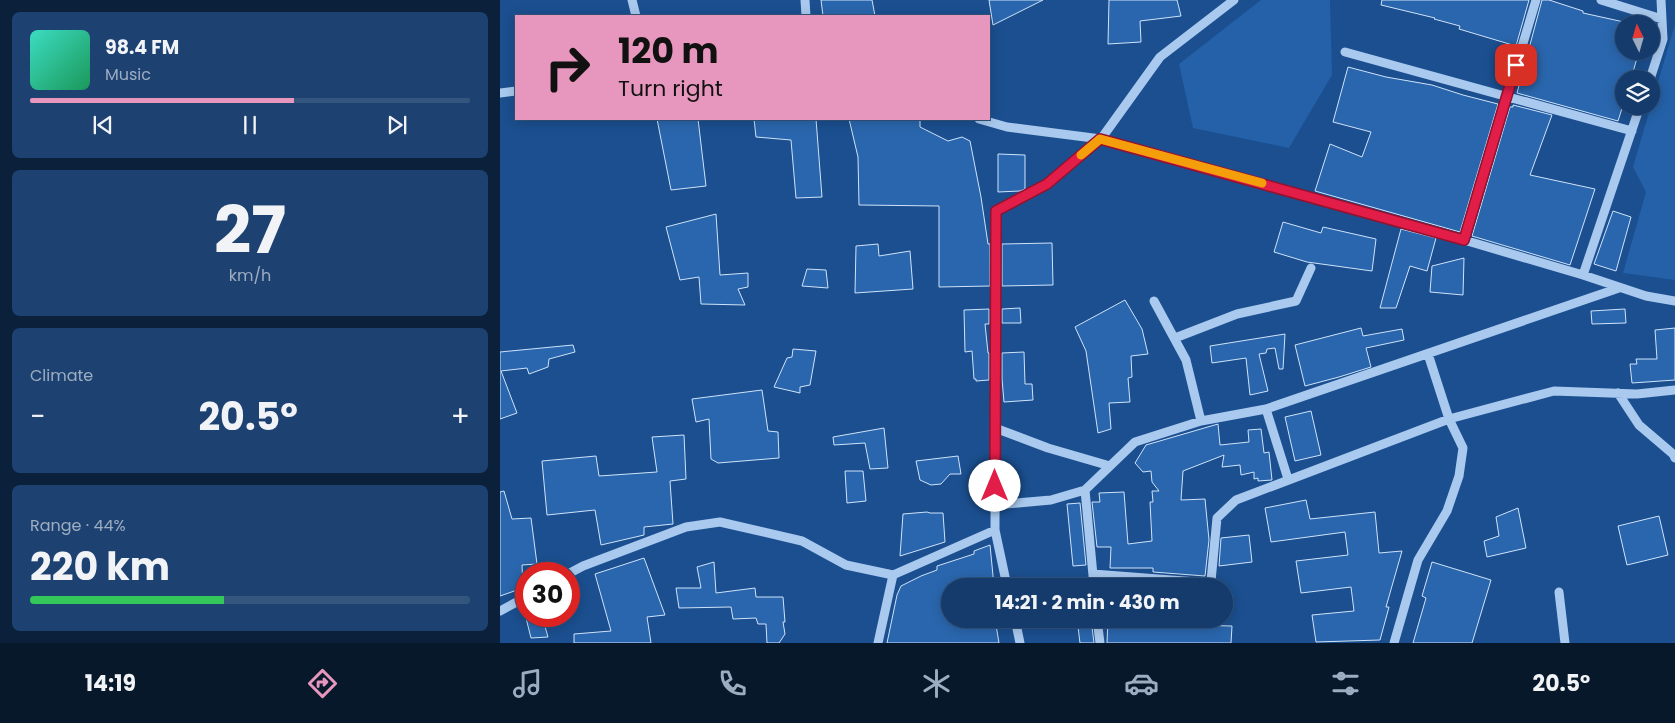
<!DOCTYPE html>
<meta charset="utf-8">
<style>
:root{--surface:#143b6b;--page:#1d4271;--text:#f1f3f6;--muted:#9dadc1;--line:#33557e;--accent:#e797bd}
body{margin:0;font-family:Poppins,sans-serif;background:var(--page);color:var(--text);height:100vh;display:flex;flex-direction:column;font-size:19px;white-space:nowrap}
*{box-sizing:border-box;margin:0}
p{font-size:16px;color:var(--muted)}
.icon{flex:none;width:28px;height:28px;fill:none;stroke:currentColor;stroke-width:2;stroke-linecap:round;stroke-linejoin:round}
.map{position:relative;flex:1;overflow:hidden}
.details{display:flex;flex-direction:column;gap:12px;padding:12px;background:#0b203b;width:500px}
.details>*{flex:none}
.banner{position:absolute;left:15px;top:15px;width:475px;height:105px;border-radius:0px;box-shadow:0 2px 12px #0003,0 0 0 1px var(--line);background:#e797bd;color:#111;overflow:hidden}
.needle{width:32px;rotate:355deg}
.controls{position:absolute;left:1115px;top:15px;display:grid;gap:10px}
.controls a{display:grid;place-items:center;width:45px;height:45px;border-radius:50%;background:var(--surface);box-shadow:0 2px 12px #0003,0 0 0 1px var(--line);font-size:25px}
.speed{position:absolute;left:15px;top:562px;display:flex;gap:10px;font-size:25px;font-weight:700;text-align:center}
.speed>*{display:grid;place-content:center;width:65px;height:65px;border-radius:50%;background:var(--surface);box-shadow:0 2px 12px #0003,0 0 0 1px var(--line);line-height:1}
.speed .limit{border:8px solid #d22;background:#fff;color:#111}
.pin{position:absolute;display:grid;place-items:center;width:42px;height:42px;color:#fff;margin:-21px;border-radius:10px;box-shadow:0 2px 8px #0006}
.me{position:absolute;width:55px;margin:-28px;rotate:0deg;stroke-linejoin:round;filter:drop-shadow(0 0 4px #0008)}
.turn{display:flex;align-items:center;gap:18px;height:105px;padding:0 20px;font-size:22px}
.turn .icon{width:65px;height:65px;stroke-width:2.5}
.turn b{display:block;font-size:35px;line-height:42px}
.big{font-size:38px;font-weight:700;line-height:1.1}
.details .card{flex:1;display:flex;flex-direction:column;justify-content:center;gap:8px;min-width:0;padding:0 18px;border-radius:8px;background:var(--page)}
.details .dial{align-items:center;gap:0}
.dial b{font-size:65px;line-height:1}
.song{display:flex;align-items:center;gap:15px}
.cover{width:60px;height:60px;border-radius:8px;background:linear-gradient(135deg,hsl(170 70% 55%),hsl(150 70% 35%))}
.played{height:5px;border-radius:2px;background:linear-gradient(90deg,var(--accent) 60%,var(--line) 60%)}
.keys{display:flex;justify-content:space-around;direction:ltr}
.heat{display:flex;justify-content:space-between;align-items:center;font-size:28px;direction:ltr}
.charge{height:8px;border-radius:4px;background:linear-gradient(90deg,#34c759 44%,var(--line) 0)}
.trip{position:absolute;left:441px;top:578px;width:292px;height:50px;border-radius:25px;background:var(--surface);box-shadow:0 2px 12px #0003,0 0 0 1px var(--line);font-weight:700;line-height:50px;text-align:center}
.menu{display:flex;height:80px;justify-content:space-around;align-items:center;background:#08182b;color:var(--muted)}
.menu .icon{width:35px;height:35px}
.menu .current{color:var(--accent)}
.menu b{font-size:22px;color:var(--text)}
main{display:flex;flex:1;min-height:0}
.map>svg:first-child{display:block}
.green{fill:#2461a8}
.building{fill:#2a66ad;stroke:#cfe3fa}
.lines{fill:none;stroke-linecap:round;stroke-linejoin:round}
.minor{stroke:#a9c9ee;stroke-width:9}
.route-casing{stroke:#92132f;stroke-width:12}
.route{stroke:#e11d48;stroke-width:9}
.slow{stroke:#f59e0b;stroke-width:9}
</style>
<main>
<section class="details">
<div class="card">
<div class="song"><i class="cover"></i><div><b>98.4 FM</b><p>Music</p></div></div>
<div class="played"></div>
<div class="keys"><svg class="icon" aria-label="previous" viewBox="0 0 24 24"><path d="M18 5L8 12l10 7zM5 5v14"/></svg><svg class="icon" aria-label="pause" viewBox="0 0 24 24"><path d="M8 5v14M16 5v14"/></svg><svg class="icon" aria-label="next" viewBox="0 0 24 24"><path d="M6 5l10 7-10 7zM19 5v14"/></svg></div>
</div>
<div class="card dial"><b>27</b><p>km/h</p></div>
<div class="card"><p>Climate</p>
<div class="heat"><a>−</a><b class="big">20.5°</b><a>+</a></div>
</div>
<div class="card"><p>Range · 44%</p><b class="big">220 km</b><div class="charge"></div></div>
</section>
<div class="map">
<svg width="1175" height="643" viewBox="0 0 1175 643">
<rect width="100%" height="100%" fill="#1b4f8f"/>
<path class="green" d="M 761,0 L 830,0 L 832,75 L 789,148 L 693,128 L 679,64 Z
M 1175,24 L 1175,280 L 1123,273 L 1146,192 L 1133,167 Z"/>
<path class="building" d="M 321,0 L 372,0 L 375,16 L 323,16 Z
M 489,0 L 543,0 L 493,25 Z
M 609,0 L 677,0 L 681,16 L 640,21 L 641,42 L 608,44 Z
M 882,0 L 1029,0 L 1016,46 L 959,29 L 960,26 L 934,19 L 935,18 L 881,5 Z
M 1042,0 L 1049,0 L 1083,11 L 1083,13 L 1124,22 L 1124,51 L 1139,51 L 1131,79 L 1124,79 L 1124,102 L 1118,121 L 1017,93 Z
M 848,67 L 886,77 L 932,85 L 963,95 L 998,104 L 960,232 L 815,191 L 830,144 L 862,157 L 871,132 L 833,122 Z
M 1013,105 L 1052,115 L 1030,175 L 1095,189 L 1070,265 L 972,236 L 1010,107 L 1013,107 Z
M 157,119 L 198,119 L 206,186 L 171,190 Z
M 254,119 L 316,119 L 322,197 L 296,198 L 291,140 L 256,137 Z
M 349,119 L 420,119 L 420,127 L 448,141 L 462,137 L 470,141 L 481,197 L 488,244 L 490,244 L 490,286 L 439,287 L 439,206 L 359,205 L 358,157 Z
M 498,154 L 525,155 L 525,189 L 520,191 L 498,192 Z
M 1113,211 L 1131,217 L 1116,271 L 1094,264 Z
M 216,214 L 220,275 L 248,273 L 248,287 L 238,289 L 245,305 L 201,304 L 199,277 L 180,280 L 166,227 Z
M 783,222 L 821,233 L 823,227 L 876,239 L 872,271 L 807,262 L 774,252 Z
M 901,229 L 936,238 L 927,271 L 910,266 L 896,308 L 880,308 Z
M 552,243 L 553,285 L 502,286 L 502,244 Z
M 378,244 L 379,256 L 410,251 L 413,289 L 355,293 L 356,246 Z
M 964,258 L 963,295 L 930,292 L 932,266 Z
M 307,269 L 326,270 L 328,288 L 302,286 Z
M 625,300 L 642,329 L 648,354 L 631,356 L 632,377 L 628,378 L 630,402 L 609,403 L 611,429 L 598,433 L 586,351 L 575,327 Z
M 520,308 L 521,323 L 502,323 L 502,309 Z
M 489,309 L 489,324 L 485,324 L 488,353 L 489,353 L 489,380 L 476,381 L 476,379 L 474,379 L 472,351 L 465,352 L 464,310 Z
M 1125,309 L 1126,323 L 1092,324 L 1091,311 Z
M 861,328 L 863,336 L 902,329 L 904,340 L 866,348 L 871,367 L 839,377 L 805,386 L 795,345 Z
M 1175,328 L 1175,380 L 1132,383 L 1130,364 L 1137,364 L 1136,359 L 1157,359 L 1155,330 Z
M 785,334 L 783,369 L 779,369 L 775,348 L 767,349 L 766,353 L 759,354 L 768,391 L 750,395 L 746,358 L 712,363 L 710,346 Z
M 73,345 L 75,352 L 49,359 L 48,367 L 29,374 L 27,368 L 1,371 L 17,413 L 0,419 L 0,352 Z
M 293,349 L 316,351 L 310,385 L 300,387 L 300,393 L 274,387 L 287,358 L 292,357 Z
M 524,352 L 525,384 L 532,384 L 533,400 L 504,402 L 502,379 L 502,353 Z
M 262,390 L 268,431 L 278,432 L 279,458 L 218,463 L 211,459 L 209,419 L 196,422 L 192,399 Z
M 811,411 L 821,455 L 795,461 L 785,417 Z
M 718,424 L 720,445 L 749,442 L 748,430 L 761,429 L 764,453 L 769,452 L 772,480 L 758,481 L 758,478 L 754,479 L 754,472 L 741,475 L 740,465 L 722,467 L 724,455 L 683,471 L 681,500 L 705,499 L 709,540 L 705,576 L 653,572 L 653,568 L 610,568 L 611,547 L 597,547 L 592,502 L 600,502 L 599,493 L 624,492 L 628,544 L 652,541 L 650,502 L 653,502 L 652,491 L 659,491 L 652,482 L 651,471 L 643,472 L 635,463 L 646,445 Z
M 384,428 L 388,468 L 370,469 L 365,443 L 334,445 L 333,437 Z
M 184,435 L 186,479 L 170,481 L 173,524 L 144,527 L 144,535 L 101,545 L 95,510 L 47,515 L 42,461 L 96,456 L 99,476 L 157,472 L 152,437 Z
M 458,456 L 461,474 L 450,474 L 441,484 L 431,485 L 420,480 L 416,461 Z
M 345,471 L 363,471 L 366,501 L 347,503 Z
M 4,491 L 12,519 L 31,518 L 37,564 L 22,565 L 23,588 L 0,596 L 0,492 Z
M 806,500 L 810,519 L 875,512 L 879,553 L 902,551 L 886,607 L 889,607 L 880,640 L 816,642 L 812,615 L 854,611 L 851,587 L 801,593 L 796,561 L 848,555 L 845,532 L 771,542 L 765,508 Z
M 580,503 L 586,565 L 573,566 L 567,504 Z
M 1018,508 L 1026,548 L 987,557 L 984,541 L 999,536 L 996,517 Z
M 427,512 L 430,513 L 443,513 L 445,542 L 400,556 L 403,514 Z
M 1159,516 L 1168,555 L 1127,565 L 1118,526 Z
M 749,535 L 752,562 L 719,566 L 721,538 Z
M 490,545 L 494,586 L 450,586 L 450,619 L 495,619 L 499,643 L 387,643 L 397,595 L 401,586 L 421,576 L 437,570 L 437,566 L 474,554 L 474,551 Z
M 144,558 L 165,615 L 147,617 L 151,643 L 74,643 L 74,634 L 111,631 L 95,574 Z
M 214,562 L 216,593 L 255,588 L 256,597 L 283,597 L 285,622 L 283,622 L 285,634 L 279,643 L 267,643 L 266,624 L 258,624 L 256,618 L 233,619 L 231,607 L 179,608 L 176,588 L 201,588 L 197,567 Z
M 932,562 L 991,580 L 972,643 L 913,643 L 926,598 L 922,596 Z
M 35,616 L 42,616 L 48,637 L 31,638 L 26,618 Z
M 577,619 L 591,619 L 594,643 L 580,643 Z
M 608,619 L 653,619 L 653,624 L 732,626 L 731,643 L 607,643 Z"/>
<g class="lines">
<path class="minor" d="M 132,0 L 136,16
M 305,0 L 306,16
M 1101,0 L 1162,19
M 845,52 L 1132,131
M 1150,79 L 1163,39 L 1161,0
M 0,93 L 16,91
M 479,119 L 507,127 L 601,139 L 662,155 L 964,240 L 1083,275 L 1146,296 L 1175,301
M 964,240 L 1036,0
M 1083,275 L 1140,106
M 654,301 L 686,360 L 701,421
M 675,338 L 737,314 L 796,301 L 811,268
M 1118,393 L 1139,425 L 1173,454 L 1175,458
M 766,409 L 788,479
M 495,428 L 548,448 L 610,466
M 585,490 L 594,586
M 495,505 L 551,500 L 585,490 L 635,442 L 701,421 L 766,409 L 1119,288
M 68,574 L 83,566 L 186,527 L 220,522 L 302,541 L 346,565 L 393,575
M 593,574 L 710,583 L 711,581 L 717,518 L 736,500 L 949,419 L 1054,391 L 1137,394 L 1175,390
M 507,586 L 495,530 L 496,211 L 547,184 L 601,139 L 660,57 L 734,0
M 1059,592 L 1065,643
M 0,611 L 26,597
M 515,619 L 520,643
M 597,619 L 600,643
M 378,643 L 393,575 L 495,530
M 894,643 L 918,560 L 947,511 L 959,476 L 963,448 L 949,419 L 928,354"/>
</g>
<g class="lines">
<g class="route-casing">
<path id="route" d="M 495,486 L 496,211 L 547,184 L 600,139 L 964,240 L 1016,65"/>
</g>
<use href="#route" class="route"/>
<path class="slow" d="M 581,155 L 600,139 L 762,183"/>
</g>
</svg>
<div class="controls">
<a><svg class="needle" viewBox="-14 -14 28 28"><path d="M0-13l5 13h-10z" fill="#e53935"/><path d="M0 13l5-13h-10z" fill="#9dadc1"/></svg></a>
<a><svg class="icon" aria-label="layers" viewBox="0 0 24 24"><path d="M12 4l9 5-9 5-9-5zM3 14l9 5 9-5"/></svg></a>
</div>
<div class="speed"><div class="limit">30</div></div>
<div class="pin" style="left:1016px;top:65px;background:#d93025"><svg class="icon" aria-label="arrive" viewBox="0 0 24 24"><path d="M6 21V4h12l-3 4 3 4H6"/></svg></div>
<svg class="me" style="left:495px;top:486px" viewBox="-20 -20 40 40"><circle r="19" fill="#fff"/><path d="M0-13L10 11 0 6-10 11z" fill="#e11d48"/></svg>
<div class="trip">14:21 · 2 min · 430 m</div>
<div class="banner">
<div class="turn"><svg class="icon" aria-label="right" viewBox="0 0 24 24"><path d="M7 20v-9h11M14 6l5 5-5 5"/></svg><div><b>120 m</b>Turn right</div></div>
</div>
</div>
</main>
<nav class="menu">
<b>14:19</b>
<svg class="icon current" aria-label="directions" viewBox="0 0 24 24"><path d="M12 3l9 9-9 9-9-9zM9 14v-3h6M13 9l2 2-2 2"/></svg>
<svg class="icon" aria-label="music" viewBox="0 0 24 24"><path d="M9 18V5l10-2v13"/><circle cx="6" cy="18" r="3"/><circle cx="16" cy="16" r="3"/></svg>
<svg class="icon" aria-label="phone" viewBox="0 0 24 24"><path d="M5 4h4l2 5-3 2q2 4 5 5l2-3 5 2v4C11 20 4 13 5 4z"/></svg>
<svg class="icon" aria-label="climate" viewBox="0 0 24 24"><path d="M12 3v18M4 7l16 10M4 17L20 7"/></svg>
<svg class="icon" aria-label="car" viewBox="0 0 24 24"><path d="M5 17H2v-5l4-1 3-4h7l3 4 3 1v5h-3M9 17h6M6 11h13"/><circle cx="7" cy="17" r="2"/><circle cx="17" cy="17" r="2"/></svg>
<svg class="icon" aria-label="filters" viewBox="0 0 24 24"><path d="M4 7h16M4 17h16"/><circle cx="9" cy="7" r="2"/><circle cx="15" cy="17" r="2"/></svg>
<b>20.5°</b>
</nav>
